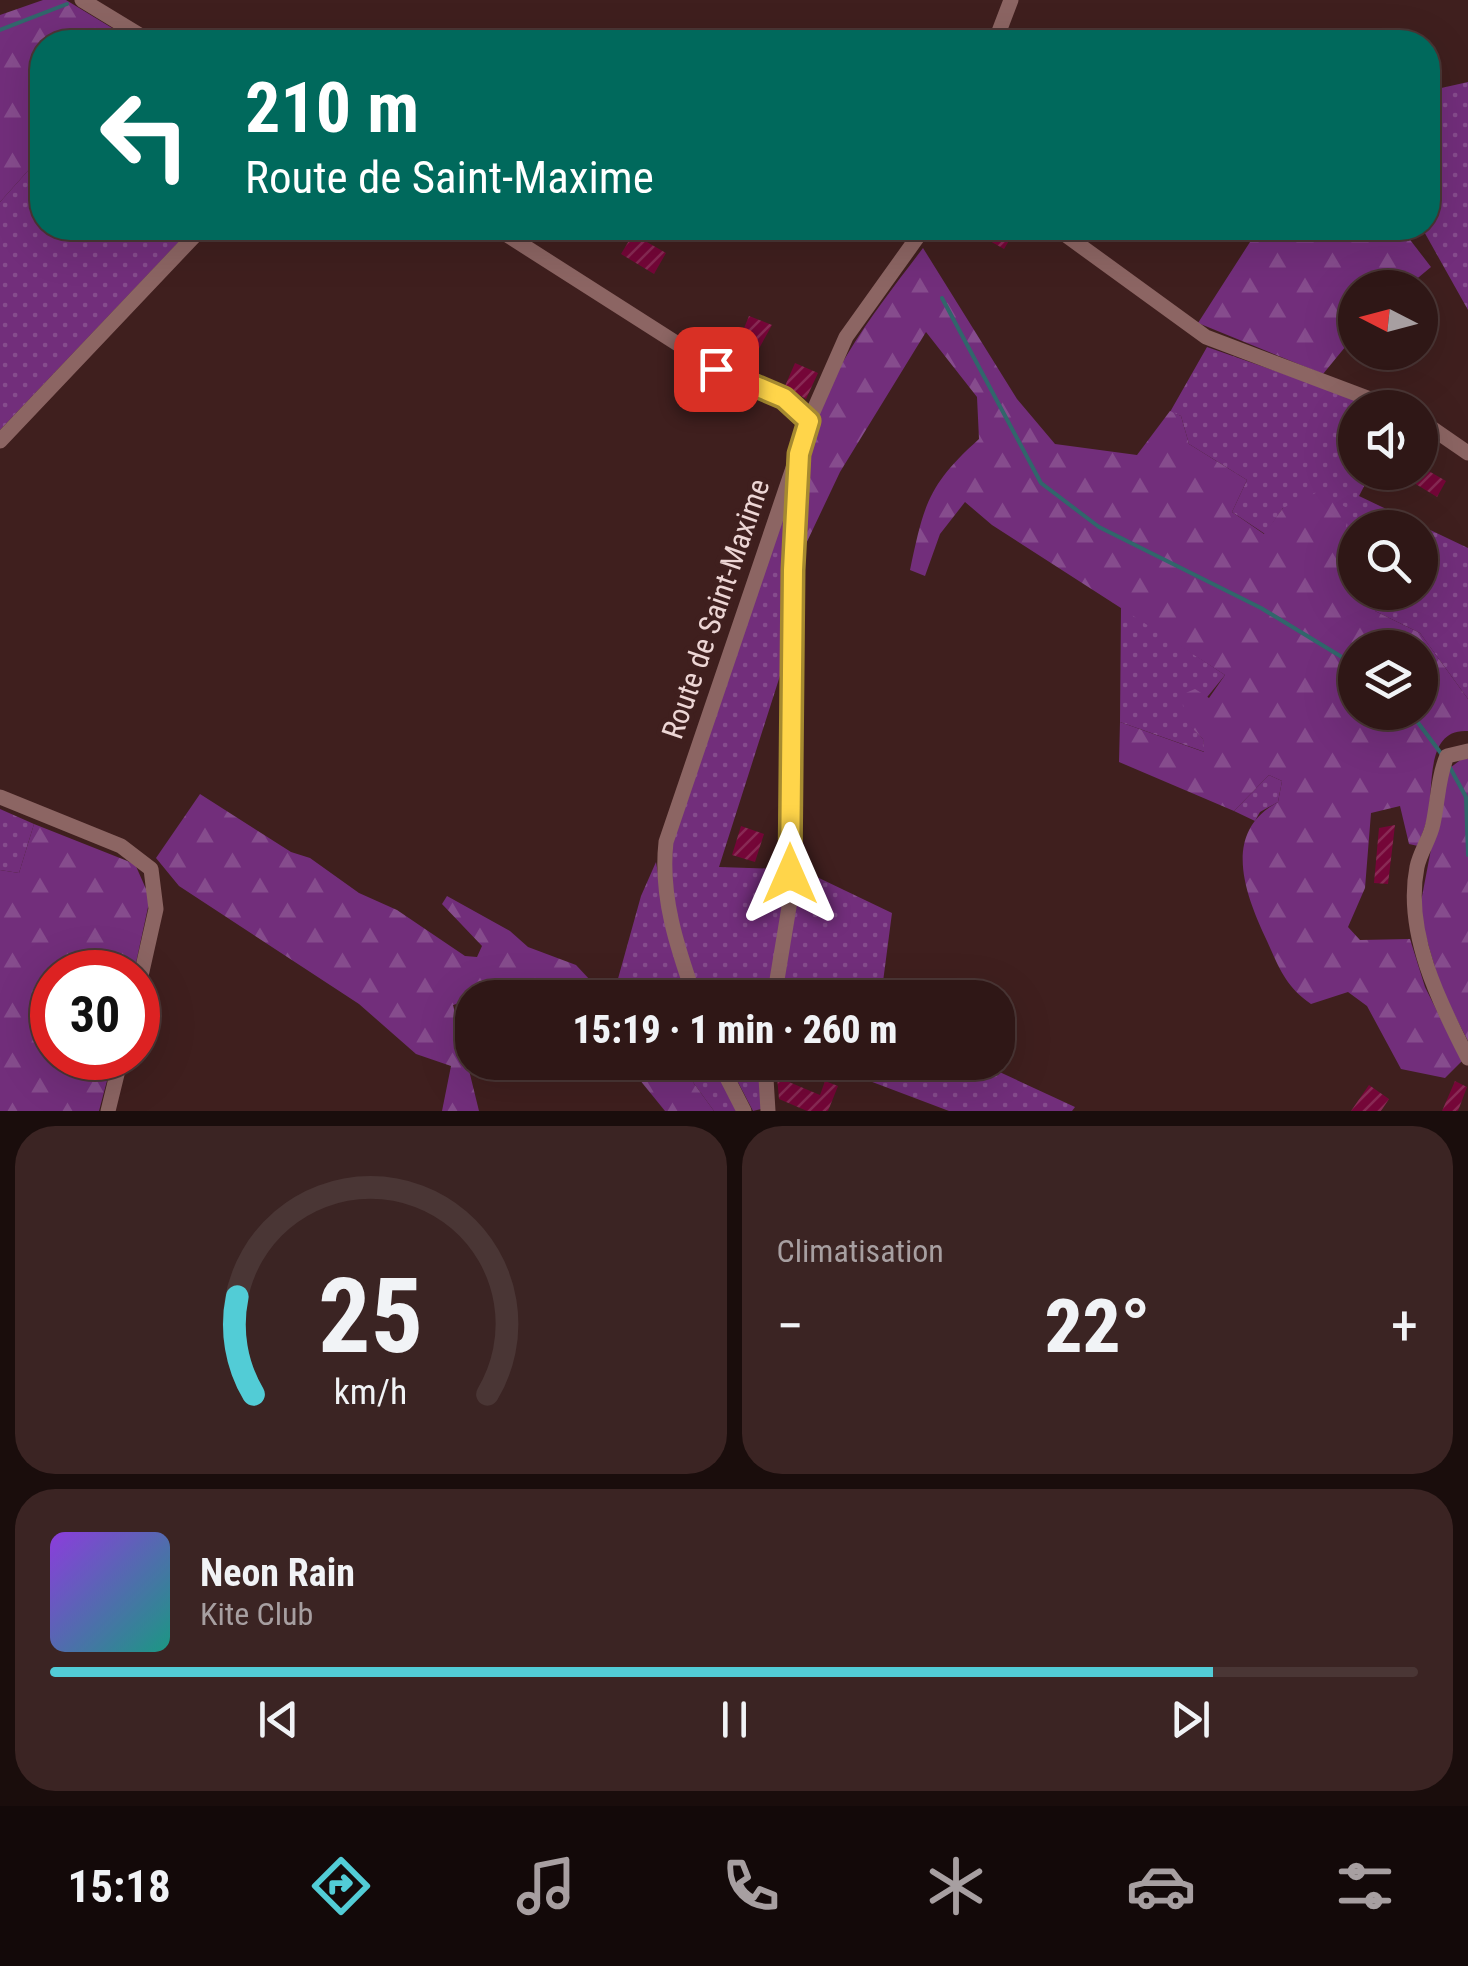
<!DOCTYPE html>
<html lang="fr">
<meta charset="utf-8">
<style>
:root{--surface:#2f1716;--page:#3b2423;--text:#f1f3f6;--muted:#a79fa1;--line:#4a3635;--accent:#52ccd6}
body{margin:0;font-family:"Roboto Condensed",sans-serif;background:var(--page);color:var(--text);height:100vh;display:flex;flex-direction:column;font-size:38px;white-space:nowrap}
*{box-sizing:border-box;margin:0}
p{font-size:32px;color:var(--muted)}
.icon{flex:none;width:55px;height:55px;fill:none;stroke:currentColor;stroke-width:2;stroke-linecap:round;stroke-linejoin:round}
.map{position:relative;height:1111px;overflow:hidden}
.drawer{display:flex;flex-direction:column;gap:15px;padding:15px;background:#1a0d0c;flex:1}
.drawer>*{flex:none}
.banner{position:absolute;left:30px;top:30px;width:1410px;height:210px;border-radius:40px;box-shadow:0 10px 40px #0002,0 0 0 2px var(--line);background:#00695c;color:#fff;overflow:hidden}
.needle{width:65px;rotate:276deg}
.controls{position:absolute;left:1338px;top:270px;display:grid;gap:20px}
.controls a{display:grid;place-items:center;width:100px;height:100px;border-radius:50%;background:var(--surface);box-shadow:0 10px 40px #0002,0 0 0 2px var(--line);font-size:50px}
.speed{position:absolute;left:30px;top:950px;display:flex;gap:20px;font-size:50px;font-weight:700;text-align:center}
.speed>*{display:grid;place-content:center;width:130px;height:130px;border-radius:50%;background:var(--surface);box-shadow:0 10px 40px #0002,0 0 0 2px var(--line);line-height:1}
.speed .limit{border:15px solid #d22;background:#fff;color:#111}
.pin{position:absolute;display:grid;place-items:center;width:85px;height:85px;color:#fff;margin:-42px;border-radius:20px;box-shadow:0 5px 15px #0006}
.me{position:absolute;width:110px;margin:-55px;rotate:0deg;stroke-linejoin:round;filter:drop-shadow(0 0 8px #0008)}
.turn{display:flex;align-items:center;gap:35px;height:210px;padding:0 50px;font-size:45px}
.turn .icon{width:130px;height:130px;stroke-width:2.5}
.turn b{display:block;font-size:70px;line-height:85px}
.big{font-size:75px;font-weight:800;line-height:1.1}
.drawer .card{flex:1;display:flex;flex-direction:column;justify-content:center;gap:15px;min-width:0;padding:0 35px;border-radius:40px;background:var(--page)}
.drawer .dial{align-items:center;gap:0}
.dial svg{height:260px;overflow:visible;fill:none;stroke:var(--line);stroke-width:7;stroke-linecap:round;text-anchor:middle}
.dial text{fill:var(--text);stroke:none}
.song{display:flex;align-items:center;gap:30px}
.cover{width:120px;height:120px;border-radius:15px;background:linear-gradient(135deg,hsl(270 70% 55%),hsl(170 70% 35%))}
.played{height:10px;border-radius:5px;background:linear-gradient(90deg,var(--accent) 85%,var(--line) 85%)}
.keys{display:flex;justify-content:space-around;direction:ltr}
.heat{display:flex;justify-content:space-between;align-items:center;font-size:55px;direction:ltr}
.drawer .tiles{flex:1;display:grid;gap:15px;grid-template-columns:1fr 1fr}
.card:last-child{grid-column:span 2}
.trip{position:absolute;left:455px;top:980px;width:560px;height:100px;border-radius:40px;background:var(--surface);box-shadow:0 10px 40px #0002,0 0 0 2px var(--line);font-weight:800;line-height:100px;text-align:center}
.tab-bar{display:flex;height:160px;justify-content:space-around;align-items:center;background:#130909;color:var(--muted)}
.tab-bar .icon{width:70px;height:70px}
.tab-bar .selected{color:var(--accent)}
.tab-bar b{font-size:45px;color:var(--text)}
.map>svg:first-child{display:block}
.grass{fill:url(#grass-dots)}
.forest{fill:url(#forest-firs);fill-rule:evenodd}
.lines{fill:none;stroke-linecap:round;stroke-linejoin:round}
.stream{stroke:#31666b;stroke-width:4}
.building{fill:url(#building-hatch)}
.minor{stroke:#8c6563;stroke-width:15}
.route-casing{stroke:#a68a30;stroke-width:25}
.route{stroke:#ffd54a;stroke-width:18}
.labels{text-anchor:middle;stroke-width:10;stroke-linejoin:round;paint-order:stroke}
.street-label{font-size:30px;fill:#edd6d5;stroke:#3f1f1e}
</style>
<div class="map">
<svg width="1468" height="1111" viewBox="0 0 1468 1111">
<defs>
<pattern id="grass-dots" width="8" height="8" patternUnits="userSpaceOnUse" patternTransform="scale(2.5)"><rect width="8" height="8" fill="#722e7b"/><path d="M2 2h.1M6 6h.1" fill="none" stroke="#864c8d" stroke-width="1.8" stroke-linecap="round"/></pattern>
<pattern id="forest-firs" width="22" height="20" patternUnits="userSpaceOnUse" patternTransform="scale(2.5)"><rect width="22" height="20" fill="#722e7b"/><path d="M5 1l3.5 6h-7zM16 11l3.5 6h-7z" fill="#864c8d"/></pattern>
<pattern id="building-hatch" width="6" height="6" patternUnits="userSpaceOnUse" patternTransform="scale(2.5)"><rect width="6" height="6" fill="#750638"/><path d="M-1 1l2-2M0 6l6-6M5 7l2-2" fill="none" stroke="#892a54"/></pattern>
</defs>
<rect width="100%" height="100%" fill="#3f1f1e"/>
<path class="grass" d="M 1468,82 L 1468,310 L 1422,228 L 1428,228 L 1428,91 Z
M 42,155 L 42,228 L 192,228 L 0,430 L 0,202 Z
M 1207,347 L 1378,407 L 1355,408 L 1355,472 L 1371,473 L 1359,496 L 1468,548 L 1468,699 L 1420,633 L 1375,611 L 1381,593 L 1420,592 L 1420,528 L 1355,528 L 1355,565 L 1283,508 L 1265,534 L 1232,512 L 1247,480 L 1189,444 L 1181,416 L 1170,412 Z
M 794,481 L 785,660 L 719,867 L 784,869 L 784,899 L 769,997 L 702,998 L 673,913 L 670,847 Z
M 1121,606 L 1225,675 L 1187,722 L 1203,739 L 1205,752 L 1120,722 Z
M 1269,775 L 1282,781 L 1278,802 L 1260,812 L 1255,821 L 1234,811 Z
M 0,809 L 34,824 L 19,873 L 0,870 Z
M 656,862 L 668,930 L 691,997 L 618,997 L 614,993 L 641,896 Z
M 796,867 L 892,913 L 881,997 L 779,998 Z
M 679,1063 L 714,1063 L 739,1111 L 714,1111 Z
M 728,1063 L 760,1063 L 761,1109 L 753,1111 Z
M 822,1063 L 980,1063 L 1075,1107 L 1072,1111 L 949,1111 Z"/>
<path class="forest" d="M 43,0 L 66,0 L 122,34 L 119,42 L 42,42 L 42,155 L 0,202 L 0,15 Z
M 1259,228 L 1401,228 L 1431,267 L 1407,287 L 1355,288 L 1355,335 L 1323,374 L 1198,323 Z
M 923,248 L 1017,399 L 1055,444 L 1137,455 L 1170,411 L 1181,416 L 1189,444 L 1247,480 L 1232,512 L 1264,534 L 1283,508 L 1320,491 L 1350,510 L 1339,555 L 1355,565 L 1355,592 L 1381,593 L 1375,611 L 1420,633 L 1468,699 L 1468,731 C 1425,728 1434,786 1428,815 C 1426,825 1421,836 1418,846 L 1409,844 L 1400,806 L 1371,813 L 1365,888 L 1348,927 L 1360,940 L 1410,939 L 1425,987 L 1462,1061 L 1445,1078 L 1401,1069 L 1367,1006 L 1348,992 L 1311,1004 C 1286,987 1279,968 1267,941 C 1245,894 1221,833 1278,802 L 1282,781 L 1269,775 L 1234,811 L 1119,762 L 1120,722 L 1204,752 L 1203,739 L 1187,723 L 1181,695 L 1195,689 L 1209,698 L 1225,675 L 992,525 L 965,502 L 940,534 L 925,576 L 910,570 C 924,504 928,485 979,439 L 977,397 L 926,332 L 840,472 L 804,548 L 799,543 C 801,517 800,490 804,465 C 818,381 874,313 923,248 ZM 1355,648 L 1420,648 L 1420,712 L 1355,712 Z
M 1463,758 L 1468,759 L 1468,1041 L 1441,989 L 1419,912 L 1446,771 Z
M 200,794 L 291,852 L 310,858 L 359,893 L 397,910 L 465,956 L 477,957 L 482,946 L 442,904 L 447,896 L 510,931 L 528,947 L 576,965 L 591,981 L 618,997 L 497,992 L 453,1005 L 479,1111 L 442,1111 L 451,1066 L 416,1054 L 359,1004 L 179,886 L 156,858 Z
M 34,824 L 135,864 L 150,898 L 134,972 L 52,972 L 52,1058 L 113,1058 L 99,1111 L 0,1111 L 0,870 L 19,873 Z
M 626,1063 L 679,1063 L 714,1111 L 665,1111 Z"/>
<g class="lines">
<path class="stream" d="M 0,30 L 67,4
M 942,298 L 1041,483 L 1099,527 L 1261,608 L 1355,665
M 1410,712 L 1443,756
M 1448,764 L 1466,797 L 1468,855"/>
</g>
<path class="building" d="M 967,228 L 1001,228 L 1013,234 L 1004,249 Z
M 633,234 L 666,253 L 654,274 L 621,254 Z
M 749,316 L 772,325 L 747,370 L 730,362 Z
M 795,363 L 818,373 L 806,399 L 785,386 Z
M 1420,466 L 1446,481 L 1437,497 L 1396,472 L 1420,472 Z
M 1395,825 L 1388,884 L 1374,883 L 1379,828 Z
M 741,826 L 764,834 L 755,862 L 732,855 Z
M 777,1077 L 820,1095 L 825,1081 L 838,1086 L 828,1111 L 807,1111 L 779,1099 Z
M 1455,1081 L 1467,1087 L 1458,1111 L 1442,1111 Z
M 1369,1085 L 1389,1099 L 1381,1111 L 1351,1111 Z"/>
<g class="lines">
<path class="minor" d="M 82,0 L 151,42
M 995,42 L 1011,0
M 496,228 L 717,369 L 784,398 L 809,421 L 666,842 C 660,896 677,947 695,998
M 1056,228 L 1206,337 L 1394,408
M 1420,420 L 1468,453
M 809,421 L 846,337 L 924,228
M 0,441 L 202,228
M 1468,751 L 1447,756 C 1438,777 1438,801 1433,824 C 1430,839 1420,852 1417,867 C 1404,932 1439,1002 1468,1058
M 0,797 L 121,846 L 151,869 L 156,909 L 138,989
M 774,998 L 790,901 L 793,570 L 798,473
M 719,1062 L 744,1111
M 765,1062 L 768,1111
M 108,1111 L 121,1058"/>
</g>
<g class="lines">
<g class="route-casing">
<path id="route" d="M 716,369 L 784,398 L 809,421 L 799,454 L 793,570 L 790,874"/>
</g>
<use href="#route" class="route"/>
</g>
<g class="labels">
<g class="street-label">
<text transform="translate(716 609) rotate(-71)" y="10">Route de Saint-Maxime</text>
</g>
</g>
</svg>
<div class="controls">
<a><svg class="needle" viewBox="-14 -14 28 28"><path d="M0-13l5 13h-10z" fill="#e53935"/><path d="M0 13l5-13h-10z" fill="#a79fa1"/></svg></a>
<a><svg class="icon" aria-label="sound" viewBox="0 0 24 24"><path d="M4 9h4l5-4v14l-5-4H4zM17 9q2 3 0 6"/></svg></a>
<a><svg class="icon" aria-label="search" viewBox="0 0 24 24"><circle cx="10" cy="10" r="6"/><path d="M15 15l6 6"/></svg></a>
<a><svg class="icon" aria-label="layers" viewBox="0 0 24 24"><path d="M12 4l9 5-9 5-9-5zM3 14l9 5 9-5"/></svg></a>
</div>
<div class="speed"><div class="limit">30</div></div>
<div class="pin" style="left:716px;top:369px;background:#d93025"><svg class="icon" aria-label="arrive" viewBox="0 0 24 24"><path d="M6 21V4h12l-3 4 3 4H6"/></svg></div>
<svg class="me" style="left:790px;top:874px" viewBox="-20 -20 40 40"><path d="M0-17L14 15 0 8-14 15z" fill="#ffd54a" stroke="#fff" stroke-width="4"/></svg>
<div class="trip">15:19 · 1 min · 260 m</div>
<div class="banner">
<div class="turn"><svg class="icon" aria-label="left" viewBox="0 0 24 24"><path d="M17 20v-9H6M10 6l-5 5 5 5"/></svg><div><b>210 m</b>Route de Saint-Maxime</div></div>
</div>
</div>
<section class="drawer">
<div class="tiles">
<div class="card dial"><svg viewBox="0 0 100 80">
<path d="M14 69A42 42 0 1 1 86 69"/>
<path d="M14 69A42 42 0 0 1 9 39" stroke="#52ccd6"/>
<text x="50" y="56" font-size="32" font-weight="700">25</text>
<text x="50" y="72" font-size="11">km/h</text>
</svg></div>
<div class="card"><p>Climatisation</p>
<div class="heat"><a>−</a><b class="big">22°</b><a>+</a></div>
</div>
<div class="card">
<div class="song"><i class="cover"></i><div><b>Neon Rain</b><p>Kite Club</p></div></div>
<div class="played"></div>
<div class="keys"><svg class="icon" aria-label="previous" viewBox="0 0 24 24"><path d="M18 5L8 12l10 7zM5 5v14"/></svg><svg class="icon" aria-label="pause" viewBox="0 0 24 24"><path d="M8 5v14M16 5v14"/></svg><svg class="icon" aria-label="next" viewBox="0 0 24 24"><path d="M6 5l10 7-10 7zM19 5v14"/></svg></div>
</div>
</div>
</section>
<nav class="tab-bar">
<b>15:18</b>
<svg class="icon selected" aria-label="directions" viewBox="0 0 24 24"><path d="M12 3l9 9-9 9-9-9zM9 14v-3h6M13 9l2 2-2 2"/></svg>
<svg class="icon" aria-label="music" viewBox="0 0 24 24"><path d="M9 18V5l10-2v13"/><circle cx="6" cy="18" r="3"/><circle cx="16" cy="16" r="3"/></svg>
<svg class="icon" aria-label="phone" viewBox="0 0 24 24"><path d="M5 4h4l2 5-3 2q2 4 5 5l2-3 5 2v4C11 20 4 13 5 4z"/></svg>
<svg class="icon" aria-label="climate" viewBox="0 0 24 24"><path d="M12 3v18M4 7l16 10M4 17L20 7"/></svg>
<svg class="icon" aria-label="car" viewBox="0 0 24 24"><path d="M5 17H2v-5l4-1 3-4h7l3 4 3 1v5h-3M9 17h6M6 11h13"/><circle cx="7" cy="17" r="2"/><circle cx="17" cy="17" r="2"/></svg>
<svg class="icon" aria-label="filters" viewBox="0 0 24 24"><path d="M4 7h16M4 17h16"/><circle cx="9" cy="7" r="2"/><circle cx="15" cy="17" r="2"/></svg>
</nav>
